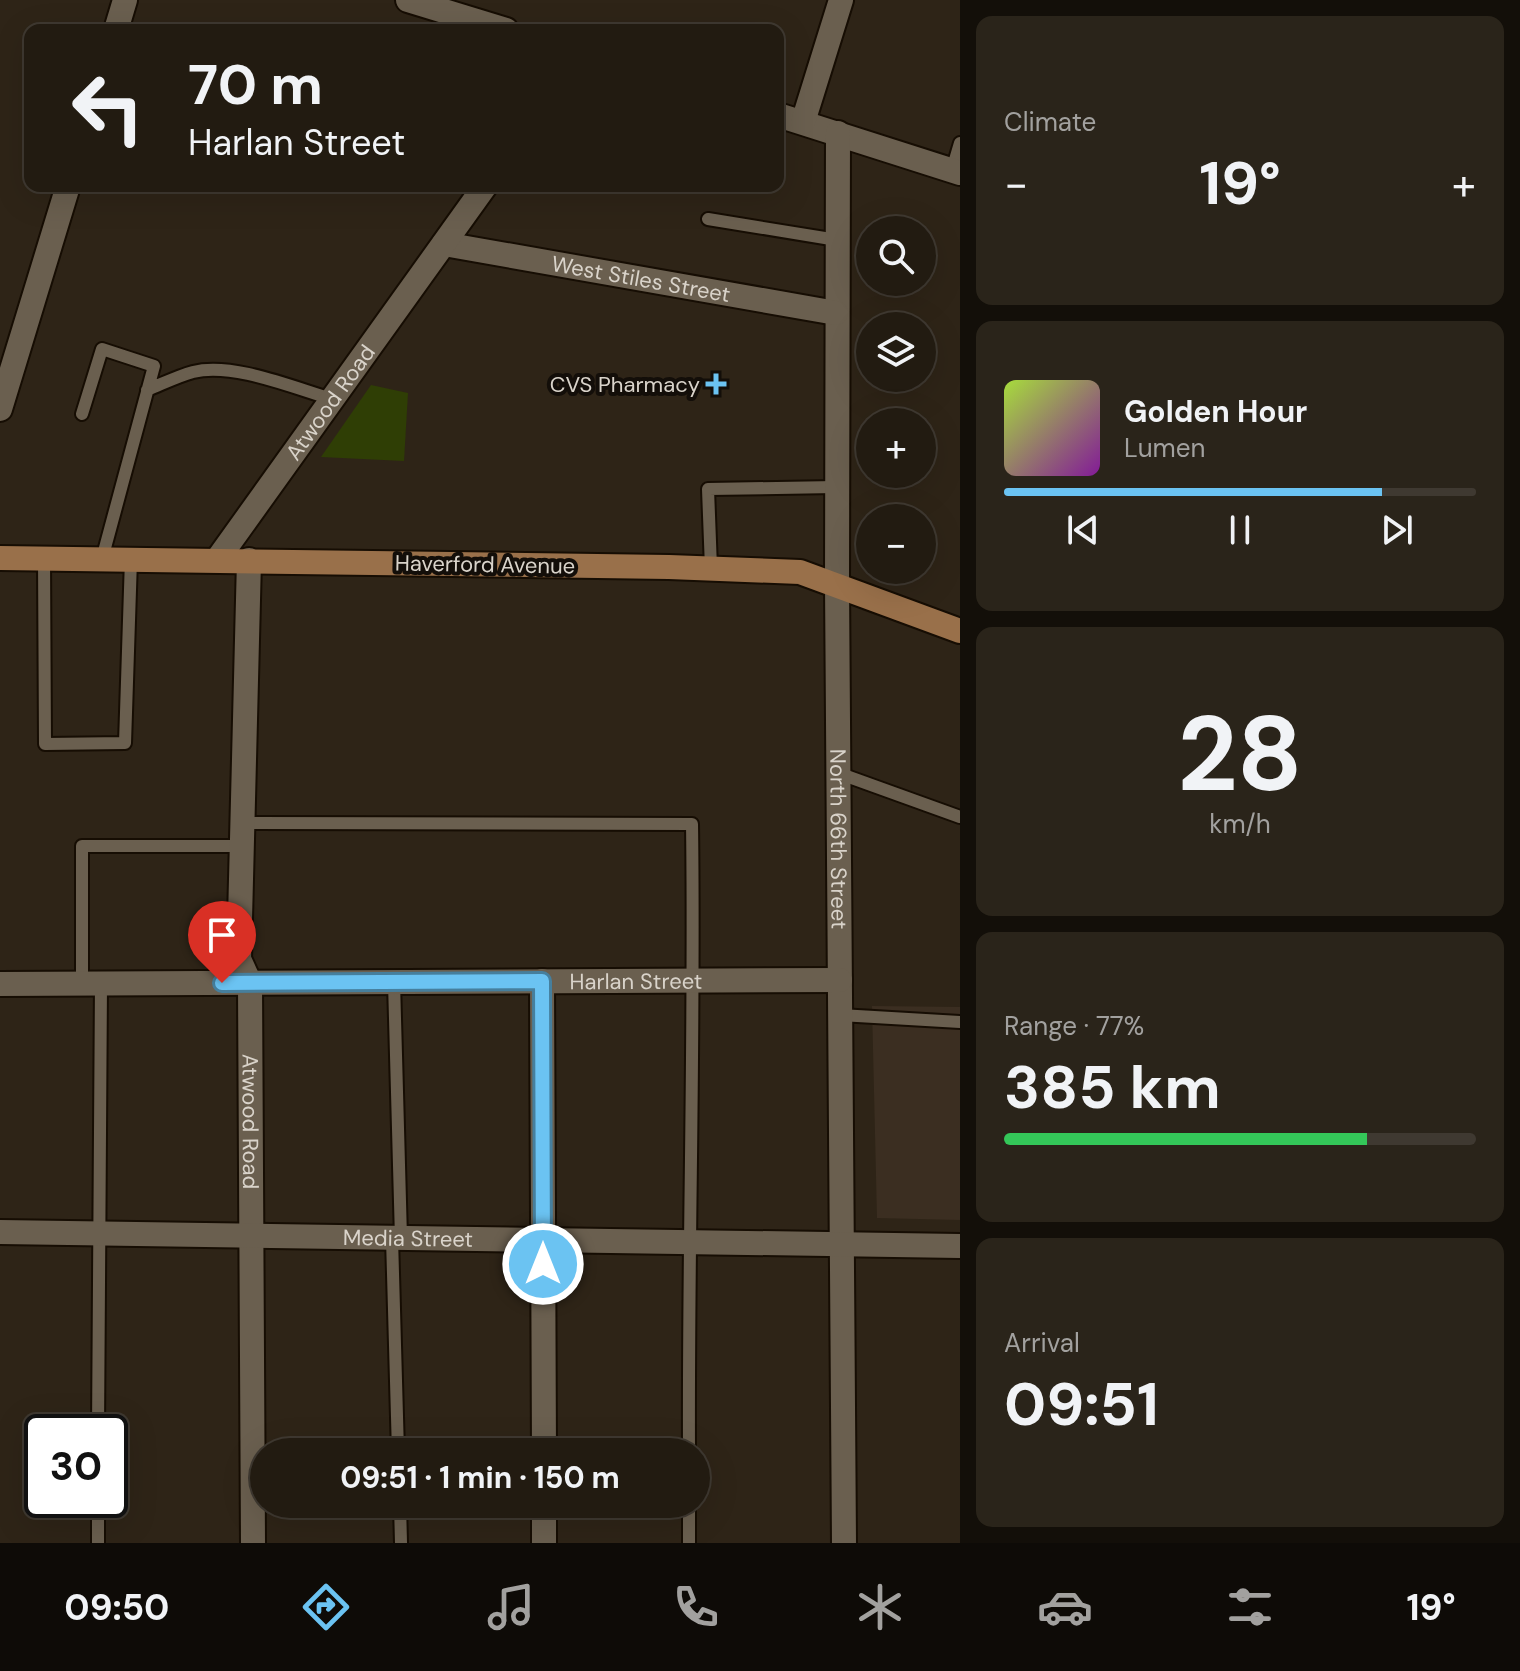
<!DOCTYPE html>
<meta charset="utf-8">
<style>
:root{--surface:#221b11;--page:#2a241a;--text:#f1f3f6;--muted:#a2a19f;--line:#3f3931;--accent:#6bc3f2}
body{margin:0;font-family:"DM Sans",sans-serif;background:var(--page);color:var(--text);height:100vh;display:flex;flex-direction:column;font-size:30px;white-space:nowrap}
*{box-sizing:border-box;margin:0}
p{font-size:26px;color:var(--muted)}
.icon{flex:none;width:44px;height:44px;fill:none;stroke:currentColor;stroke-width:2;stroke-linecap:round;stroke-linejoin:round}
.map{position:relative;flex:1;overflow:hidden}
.side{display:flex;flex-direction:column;gap:16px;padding:16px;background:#130f09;width:560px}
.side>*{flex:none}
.hud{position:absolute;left:24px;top:24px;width:760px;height:168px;border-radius:16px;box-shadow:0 8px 32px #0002,0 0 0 2px var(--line);background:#221b11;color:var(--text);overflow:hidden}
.controls{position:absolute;left:856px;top:216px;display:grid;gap:16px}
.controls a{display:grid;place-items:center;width:80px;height:80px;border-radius:50%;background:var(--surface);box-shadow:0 8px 32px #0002,0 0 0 2px var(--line);font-size:40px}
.speed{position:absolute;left:24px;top:1414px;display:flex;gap:16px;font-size:40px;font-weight:700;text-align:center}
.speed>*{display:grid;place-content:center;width:104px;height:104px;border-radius:50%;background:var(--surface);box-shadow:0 8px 32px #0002,0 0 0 2px var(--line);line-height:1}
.speed .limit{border:4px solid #111;border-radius:12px;background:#fff;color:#111}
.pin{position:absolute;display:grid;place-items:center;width:68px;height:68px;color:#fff;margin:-82px -34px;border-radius:50% 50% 50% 0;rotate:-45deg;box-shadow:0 0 8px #0007}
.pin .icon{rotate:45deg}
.me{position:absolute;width:88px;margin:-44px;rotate:0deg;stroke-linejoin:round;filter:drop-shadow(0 0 6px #0008)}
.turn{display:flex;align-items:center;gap:28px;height:168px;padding:0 32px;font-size:36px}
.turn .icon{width:104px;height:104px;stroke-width:2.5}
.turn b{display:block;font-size:56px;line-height:68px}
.big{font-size:60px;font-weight:700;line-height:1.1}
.side .card{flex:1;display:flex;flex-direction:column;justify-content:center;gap:12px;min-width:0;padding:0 28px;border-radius:16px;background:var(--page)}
.side .dial{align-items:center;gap:0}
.dial b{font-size:104px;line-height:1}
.song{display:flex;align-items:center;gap:24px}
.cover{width:96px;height:96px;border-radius:12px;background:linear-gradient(135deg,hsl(80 70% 55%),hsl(290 70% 35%))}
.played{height:8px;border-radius:4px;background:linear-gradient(90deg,var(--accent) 80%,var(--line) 80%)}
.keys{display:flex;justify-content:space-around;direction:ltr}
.heat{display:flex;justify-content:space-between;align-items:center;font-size:44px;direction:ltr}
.charge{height:12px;border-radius:6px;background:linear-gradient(90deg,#34c759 77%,var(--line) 0)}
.trip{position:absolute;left:250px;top:1438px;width:460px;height:80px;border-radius:40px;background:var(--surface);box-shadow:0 8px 32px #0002,0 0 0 2px var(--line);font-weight:700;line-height:80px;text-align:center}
.tab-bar{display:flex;height:128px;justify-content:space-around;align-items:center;background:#0e0b07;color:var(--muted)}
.tab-bar .icon{width:56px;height:56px}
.tab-bar .on{color:var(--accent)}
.tab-bar b{font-size:36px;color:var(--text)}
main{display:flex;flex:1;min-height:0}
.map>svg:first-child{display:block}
.education{fill:#3b2e21}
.green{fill:#2f3e05}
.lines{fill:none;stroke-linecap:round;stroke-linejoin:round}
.service-casing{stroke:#160d03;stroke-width:16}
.minor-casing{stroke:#160d03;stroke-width:28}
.primary-casing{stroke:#160d03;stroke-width:28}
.service{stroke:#6a5f4f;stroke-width:12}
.minor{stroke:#6a5f4f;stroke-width:24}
.primary{stroke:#99704a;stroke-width:24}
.route-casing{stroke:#467f9d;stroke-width:20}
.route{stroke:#6bc3f2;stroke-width:14}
.poi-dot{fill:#6bc3f2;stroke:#130e09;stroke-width:3}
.labels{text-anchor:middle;stroke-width:8;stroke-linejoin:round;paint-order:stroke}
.street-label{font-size:22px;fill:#d9d3ca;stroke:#130e09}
.poi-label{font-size:22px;fill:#d9d3ca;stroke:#130e09;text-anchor:end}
</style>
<main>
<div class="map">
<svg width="960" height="1543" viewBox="0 0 960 1543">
<rect width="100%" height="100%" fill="#2e2417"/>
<path class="education" d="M 872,1006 L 960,1007 L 960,1220 L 877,1218 Z"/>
<path class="green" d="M 371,385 L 408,393 L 404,461 L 321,457 Z"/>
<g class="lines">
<g class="service-casing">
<path id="service" d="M 952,170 L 960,143
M 708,219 L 837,240
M 147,390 C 162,384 178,376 193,372 C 233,362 294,388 332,399
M 82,414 L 102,349 L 154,366 L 102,559
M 44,558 L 45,744 L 125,743 L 131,559
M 711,568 L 708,489 L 836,487
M 838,773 L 960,817
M 244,823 L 692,824 C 695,1033 688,1242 689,1452
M 394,982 L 401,1238
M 82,983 L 82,846 L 243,846
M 840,1015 L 960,1022
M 392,1238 L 398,1452
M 98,1432 L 101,983
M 400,1504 L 401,1543
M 689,1504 L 689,1543
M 98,1543 L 98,1500"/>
</g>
<g class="minor-casing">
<g id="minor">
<path d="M 408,0 L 506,30"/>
<path d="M 116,30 L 125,0"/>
<path d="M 778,115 L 960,173"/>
<path d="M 803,122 L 841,0"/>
<path id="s1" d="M 838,133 L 837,584 L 844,1543"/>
<path id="s2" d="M 444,244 L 836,313"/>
<path d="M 0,409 L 68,186"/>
<path id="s3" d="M 217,560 L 485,186"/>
<path id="s4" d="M 249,560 L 239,959 L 250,983 L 253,1543"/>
<path d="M 542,981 L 544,1452"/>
<path id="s5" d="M 0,984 L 840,980"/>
<path id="s6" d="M 0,1232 L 960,1246"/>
<path d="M 544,1504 L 544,1543"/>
</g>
</g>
<g class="primary-casing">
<path id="primary" d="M 0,558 L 669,567 L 800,572 L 960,631"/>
</g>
<use href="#service" class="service"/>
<use href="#minor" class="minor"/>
<use href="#primary" class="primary"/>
</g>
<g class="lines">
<g class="route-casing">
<path id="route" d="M 222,983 L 542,981 L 543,1264"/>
</g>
<use href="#route" class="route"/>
</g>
<path class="poi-dot" d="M712 372h8v8h8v8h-8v8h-8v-8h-8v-8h8z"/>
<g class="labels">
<g class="street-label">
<text dy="8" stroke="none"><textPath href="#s2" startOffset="200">West Stiles Street</textPath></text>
<text dy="8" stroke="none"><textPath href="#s3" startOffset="194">Atwood Road</textPath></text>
<text transform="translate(485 564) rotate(1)" y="8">Haverford Avenue</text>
<text dy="8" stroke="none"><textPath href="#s1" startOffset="706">North 66th Street</textPath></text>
<text dy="8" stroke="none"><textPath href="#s5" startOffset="636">Harlan Street</textPath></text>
<text dy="8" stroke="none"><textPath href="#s4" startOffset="564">Atwood Road</textPath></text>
<text dy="8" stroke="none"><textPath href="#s6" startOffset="408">Media Street</textPath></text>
</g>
<g class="poi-label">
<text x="700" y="392">CVS Pharmacy</text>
</g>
</g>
</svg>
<div class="controls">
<a><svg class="icon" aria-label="search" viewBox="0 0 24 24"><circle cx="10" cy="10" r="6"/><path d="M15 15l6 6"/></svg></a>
<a><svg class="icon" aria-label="layers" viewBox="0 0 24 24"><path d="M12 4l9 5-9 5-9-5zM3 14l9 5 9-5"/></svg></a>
<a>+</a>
<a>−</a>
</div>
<div class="speed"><div class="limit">30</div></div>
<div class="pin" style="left:222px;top:983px;background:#d93025"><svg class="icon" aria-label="arrive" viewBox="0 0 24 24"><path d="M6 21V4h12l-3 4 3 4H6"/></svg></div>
<svg class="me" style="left:543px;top:1264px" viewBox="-20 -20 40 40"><circle r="17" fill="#6bc3f2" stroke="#fff" stroke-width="3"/><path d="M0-11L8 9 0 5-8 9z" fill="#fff"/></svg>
<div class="trip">09:51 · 1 min · 150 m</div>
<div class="hud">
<div class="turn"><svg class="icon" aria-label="left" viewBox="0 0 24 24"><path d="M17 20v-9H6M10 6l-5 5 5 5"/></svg><div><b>70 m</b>Harlan Street</div></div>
</div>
</div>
<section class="side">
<div class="card"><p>Climate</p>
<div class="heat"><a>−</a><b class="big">19°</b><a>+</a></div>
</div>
<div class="card">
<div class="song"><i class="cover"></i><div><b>Golden Hour</b><p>Lumen</p></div></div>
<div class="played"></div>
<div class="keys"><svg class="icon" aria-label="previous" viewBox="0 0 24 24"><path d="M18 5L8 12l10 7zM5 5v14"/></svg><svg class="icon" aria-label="pause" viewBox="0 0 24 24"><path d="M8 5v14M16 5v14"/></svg><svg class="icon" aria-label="next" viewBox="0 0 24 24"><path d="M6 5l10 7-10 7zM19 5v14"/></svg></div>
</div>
<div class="card dial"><b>28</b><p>km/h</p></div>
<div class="card"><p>Range · 77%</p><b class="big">385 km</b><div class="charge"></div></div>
<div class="card"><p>Arrival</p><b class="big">09:51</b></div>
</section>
</main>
<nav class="tab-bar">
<b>09:50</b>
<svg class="icon on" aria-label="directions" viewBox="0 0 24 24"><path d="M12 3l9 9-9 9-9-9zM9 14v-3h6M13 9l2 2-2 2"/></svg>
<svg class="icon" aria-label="music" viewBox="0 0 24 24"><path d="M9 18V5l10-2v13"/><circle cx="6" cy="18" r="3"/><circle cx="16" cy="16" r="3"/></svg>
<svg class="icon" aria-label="phone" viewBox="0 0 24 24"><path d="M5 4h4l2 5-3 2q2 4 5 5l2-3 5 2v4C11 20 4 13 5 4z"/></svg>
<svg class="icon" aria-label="climate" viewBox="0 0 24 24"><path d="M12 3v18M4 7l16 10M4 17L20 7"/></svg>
<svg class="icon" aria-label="car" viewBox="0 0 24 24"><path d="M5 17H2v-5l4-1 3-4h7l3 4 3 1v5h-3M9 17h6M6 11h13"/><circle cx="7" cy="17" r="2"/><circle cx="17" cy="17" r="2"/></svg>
<svg class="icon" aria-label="filters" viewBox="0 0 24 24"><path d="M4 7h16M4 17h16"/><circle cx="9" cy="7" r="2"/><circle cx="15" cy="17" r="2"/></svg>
<b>19°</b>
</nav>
